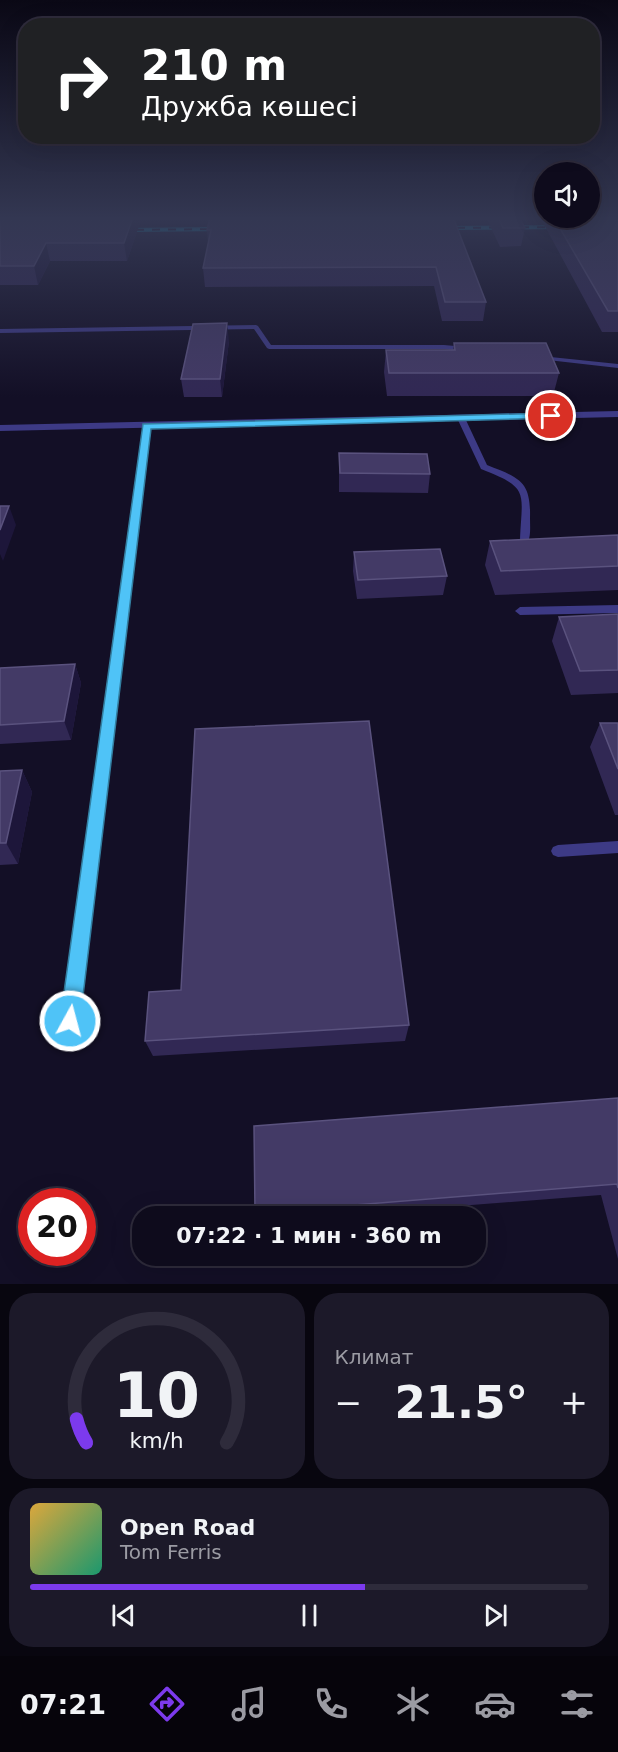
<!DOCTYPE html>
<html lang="ru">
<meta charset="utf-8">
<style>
:root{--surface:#0e0b1c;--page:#1c1929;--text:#f1f3f6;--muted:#9b9ba3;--line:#2e2b3b;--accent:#7c3aed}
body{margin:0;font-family:"DejaVu Sans",sans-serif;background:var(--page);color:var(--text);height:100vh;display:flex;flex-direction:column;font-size:22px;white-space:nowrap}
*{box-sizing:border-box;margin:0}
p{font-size:20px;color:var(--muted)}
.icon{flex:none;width:33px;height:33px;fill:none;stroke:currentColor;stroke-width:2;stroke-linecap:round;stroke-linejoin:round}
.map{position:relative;height:1284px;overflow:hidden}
.details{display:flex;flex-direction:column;gap:9px;padding:9px;background:#08060f;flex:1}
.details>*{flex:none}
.hud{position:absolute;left:18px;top:18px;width:582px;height:126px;border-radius:24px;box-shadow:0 6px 24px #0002,0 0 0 2px var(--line);background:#202124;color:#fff;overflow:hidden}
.buttons{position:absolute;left:534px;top:162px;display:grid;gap:12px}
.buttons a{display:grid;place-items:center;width:66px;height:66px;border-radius:50%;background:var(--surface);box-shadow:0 6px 24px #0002,0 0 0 2px var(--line);font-size:30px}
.speed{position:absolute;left:18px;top:1188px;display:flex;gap:12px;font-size:30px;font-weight:700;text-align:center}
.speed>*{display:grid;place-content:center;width:78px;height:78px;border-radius:50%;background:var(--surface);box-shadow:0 6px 24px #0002,0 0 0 2px var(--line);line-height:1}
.speed .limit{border:9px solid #d22;background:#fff;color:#111}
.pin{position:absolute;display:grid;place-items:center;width:51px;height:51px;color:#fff;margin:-26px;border:3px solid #fff;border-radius:50%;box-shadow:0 2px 6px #0007}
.me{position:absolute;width:66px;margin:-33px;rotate:7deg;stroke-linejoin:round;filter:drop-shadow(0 0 4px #0008)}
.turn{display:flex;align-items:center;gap:21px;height:126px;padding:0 24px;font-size:27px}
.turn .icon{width:78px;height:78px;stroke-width:2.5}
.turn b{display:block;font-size:42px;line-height:51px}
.big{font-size:45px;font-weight:800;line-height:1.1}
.details .card{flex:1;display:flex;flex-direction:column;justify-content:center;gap:9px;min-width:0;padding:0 21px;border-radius:24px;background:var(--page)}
.details .dial{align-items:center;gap:0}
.dial svg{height:156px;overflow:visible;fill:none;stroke:var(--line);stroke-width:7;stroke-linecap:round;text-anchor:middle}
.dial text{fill:var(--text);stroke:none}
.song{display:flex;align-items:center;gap:18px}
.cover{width:72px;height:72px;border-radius:9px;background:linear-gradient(135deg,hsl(40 70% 55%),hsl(160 70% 35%))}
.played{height:6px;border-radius:3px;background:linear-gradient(90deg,var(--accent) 60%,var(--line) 60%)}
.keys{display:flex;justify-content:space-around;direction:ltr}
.heat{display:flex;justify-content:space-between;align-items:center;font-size:33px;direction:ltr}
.details .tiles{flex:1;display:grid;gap:9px;grid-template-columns:1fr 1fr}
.card:last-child{grid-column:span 2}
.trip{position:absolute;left:132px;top:1206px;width:354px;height:60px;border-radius:24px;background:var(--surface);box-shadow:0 6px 24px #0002,0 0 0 2px var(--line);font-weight:800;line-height:60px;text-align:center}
.tabs{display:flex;height:96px;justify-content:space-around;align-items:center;background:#06040b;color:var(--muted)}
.tabs .icon{width:42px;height:42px}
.tabs .current{color:var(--accent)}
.tabs b{font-size:27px;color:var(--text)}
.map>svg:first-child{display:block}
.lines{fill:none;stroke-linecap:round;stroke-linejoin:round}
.lane{fill:#3d3a85;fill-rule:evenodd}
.street{fill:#3d3a85;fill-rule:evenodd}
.rail-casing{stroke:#00e5ff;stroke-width:4}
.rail{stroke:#130f26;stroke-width:2;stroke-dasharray:8;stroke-linecap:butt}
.wall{fill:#312854}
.shaded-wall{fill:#1d163a}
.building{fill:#433a66;stroke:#5a527e;stroke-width:1.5}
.route{fill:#4fc3f7;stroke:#337fa1;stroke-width:1.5}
</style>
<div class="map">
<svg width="618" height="1284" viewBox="0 0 618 1284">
<rect width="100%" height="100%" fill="#130f26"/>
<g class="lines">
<path class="lane" d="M 256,325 L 258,326 L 271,345 L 444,345 L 466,347 L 469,349 L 466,351 L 444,349 L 269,349 L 267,348 L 254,329 L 0,333 L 0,329 Z
M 541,356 L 618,364 L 618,368 L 539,359 L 539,357 Z
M 458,416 L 461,416 L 465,418 L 487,465 C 520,478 531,481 530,518 C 530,526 531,535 528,542 L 525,543 L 520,540 C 522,491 530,488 481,469 L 457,418 Z
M 144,424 L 150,424 L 151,426 L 78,1021 L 75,1026 L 70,1029 L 65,1026 L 62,1021 Z
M 618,605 L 618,613 L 520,615 L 515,611 L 520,607 Z
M 618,841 L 618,853 L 558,857 L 553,855 L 551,851 L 553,847 L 558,845 Z"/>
<path class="street" d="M 618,411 L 618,417 L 0,431 L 0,425 Z"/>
<g class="rail-casing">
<path id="rail" d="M 441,228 L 561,227
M 120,230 L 225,229"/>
</g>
<use href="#rail" class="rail"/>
</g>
<path class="wall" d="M 0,217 L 142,217 L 127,261 L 50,261 L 38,285 L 0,285 Z
M 453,217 L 486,302 L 483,321 L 442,321 L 434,286 L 205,287 L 203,268 L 208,243 L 207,230 Z
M 486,217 L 519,217 L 525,228 L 521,246 L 500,247 Z
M 540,217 L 618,217 L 618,332 L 602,332 Z
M 229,341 L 222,397 L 184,397 L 181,379 Z
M 454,343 L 559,373 L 553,396 L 387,396 L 384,372 L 386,350 L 453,350 Z
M 339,453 L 430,474 L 428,493 L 339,492 Z
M 618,535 L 618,590 L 495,595 L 485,565 L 490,541 Z
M 354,552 L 447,576 L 443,595 L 357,599 L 353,571 Z
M 618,614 L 618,693 L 571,695 L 552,641 L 559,617 Z
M 75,664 L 81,683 L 71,740 L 0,744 L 0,668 Z
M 600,723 L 618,723 L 618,815 L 615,815 L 590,747 Z
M 22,770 L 32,792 L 18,864 L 0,865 L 0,771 Z
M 181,990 L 409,1025 L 405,1041 L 153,1056 L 145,1041 Z
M 618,1098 L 618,1259 L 601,1195 L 330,1216 L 256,1216 L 255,1213 Z"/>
<path class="shaded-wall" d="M 133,217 L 142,217 L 127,261 L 124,243 Z
M 46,243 L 50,261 L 38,285 L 34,266 Z
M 227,323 L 229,341 L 222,397 L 220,379 Z
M 9,506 L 16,525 L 3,561 L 0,554 L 0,530 Z
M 75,664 L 81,683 L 71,740 L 64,721 Z
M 22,770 L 32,792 L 18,864 L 6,843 Z"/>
<path class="building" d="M 0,217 L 133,217 L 124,243 L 46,243 L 34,266 L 0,266 Z
M 210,217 L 453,217 L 486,302 L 445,302 L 436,267 L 203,268 L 211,230 L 207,230 Z
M 498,217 L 519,217 L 525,228 L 503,228 Z
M 618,217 L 618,311 L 608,311 L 554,218 Z
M 227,323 L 220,379 L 181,379 L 193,324 Z
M 454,343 L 546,343 L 559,373 L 389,373 L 386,350 L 455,350 Z
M 339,453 L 427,454 L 430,474 L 340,473 Z
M 0,506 L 9,506 L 0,530 Z
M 618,535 L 618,566 L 501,571 L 490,541 Z
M 440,549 L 447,576 L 358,580 L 354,552 Z
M 618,614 L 618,670 L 580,671 L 559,617 Z
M 75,664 L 64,721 L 0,725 L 0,668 Z
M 369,721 L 409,1025 L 145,1041 L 149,992 L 181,990 L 195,729 Z
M 600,723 L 618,723 L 618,769 Z
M 22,770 L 6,843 L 0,843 L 0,771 Z
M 618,1098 L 618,1188 L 617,1184 L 255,1213 L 254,1126 Z"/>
<linearGradient id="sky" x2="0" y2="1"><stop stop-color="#0a0815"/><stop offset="0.55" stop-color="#333752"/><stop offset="1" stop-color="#333752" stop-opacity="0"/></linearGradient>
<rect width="618" height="397" fill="url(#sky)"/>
<path class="route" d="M 551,413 L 556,416 L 554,418 L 151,429 L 80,1021 L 77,1028 L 70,1031 L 63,1028 L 60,1021 L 143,424 Z"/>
</svg>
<div class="buttons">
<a><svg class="icon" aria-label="sound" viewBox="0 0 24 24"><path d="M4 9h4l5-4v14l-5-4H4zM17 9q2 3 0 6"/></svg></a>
</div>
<div class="speed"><div class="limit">20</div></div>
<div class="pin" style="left:551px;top:416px;background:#d93025"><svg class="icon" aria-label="arrive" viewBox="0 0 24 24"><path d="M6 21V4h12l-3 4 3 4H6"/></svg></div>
<svg class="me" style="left:70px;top:1021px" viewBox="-20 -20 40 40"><circle r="17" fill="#4fc3f7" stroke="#fff" stroke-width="3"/><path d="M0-11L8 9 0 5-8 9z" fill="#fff"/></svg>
<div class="trip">07:22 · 1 мин · 360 m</div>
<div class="hud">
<div class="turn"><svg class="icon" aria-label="right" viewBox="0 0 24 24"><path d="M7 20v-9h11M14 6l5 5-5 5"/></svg><div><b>210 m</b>Дружба көшесі</div></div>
</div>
</div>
<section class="details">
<div class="tiles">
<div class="card dial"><svg viewBox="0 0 100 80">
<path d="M14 69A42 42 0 1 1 86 69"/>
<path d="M14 69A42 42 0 0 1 9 57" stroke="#7c3aed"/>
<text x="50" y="56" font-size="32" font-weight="700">10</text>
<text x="50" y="72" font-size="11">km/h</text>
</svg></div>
<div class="card"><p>Климат</p>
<div class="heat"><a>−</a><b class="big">21.5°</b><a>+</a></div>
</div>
<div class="card">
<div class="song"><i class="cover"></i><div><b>Open Road</b><p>Tom Ferris</p></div></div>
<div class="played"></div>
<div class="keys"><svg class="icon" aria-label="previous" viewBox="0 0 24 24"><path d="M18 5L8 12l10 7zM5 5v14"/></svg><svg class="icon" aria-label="pause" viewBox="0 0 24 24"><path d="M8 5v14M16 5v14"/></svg><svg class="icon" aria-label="next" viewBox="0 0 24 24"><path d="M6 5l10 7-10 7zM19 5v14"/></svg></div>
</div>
</div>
</section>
<nav class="tabs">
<b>07:21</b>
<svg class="icon current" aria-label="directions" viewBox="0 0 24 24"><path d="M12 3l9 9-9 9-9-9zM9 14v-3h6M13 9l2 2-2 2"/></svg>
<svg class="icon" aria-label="music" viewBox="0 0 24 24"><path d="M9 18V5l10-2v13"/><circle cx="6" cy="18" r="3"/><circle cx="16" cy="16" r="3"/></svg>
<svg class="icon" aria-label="phone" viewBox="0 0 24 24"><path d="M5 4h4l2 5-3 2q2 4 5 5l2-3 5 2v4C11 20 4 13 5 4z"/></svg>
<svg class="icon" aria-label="climate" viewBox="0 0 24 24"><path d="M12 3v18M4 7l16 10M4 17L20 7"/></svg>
<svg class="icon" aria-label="car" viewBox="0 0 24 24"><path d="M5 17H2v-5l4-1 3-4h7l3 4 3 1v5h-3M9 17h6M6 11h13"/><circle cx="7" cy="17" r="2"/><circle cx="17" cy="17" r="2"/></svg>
<svg class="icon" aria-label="filters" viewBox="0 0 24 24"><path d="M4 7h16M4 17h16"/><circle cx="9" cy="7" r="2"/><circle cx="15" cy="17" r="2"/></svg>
</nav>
